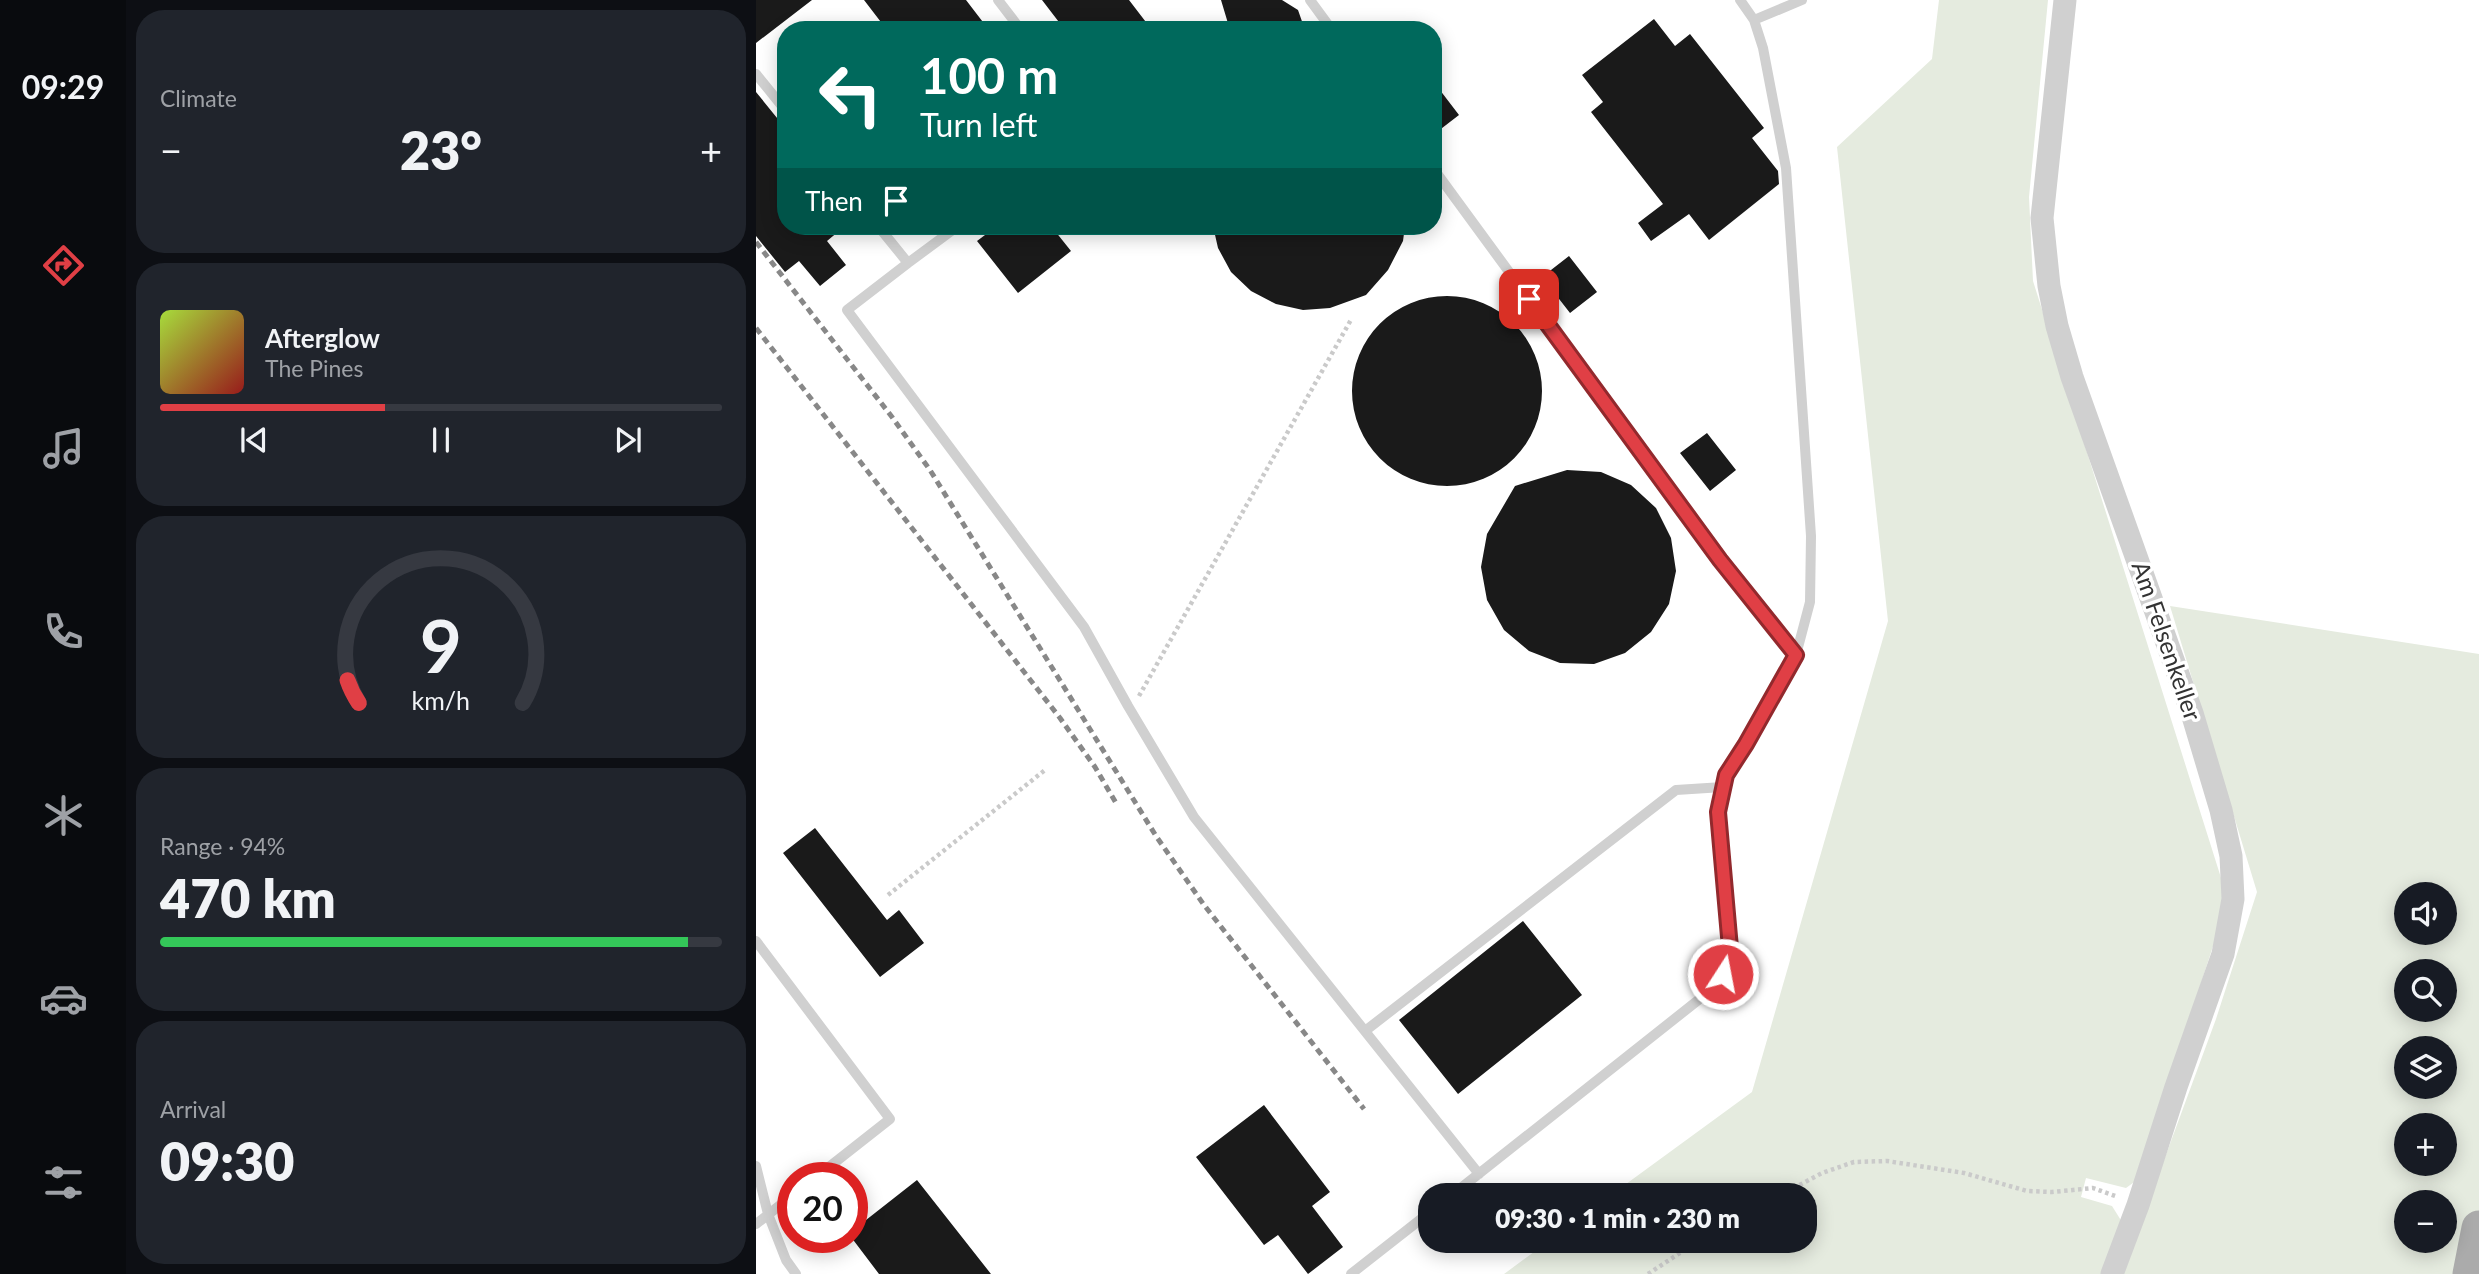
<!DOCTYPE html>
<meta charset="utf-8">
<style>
:root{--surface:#171b24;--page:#20242c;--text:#f1f3f6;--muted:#9ea1a6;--line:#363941;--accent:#e03f45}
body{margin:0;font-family:Lato,sans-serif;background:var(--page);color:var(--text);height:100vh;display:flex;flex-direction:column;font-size:26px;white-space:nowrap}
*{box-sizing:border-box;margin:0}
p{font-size:23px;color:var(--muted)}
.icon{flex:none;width:38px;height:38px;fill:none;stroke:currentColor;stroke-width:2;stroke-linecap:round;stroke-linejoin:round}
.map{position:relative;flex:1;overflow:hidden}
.panel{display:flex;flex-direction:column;gap:10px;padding:10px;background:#0d0f14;width:630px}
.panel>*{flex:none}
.top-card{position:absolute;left:21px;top:21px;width:665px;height:214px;border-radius:28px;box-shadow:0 4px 18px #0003;background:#00695c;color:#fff;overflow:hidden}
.buttons{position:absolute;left:1638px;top:882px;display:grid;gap:14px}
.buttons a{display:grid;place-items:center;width:63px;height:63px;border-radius:50%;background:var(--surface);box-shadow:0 4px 18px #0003;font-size:35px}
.speed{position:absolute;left:21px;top:1162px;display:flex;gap:14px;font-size:35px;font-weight:700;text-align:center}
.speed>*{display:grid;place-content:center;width:91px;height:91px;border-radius:50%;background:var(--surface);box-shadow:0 4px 18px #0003;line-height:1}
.speed .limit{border:10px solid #d22;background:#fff;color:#111}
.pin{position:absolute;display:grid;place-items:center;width:60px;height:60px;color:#fff;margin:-30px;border-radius:14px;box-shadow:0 4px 10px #0006}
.me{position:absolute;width:77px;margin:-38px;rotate:11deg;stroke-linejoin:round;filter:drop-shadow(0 0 5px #0008)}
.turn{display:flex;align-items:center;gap:24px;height:147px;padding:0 28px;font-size:32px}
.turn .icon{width:91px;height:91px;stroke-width:2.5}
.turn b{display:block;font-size:49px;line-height:60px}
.then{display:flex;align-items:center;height:66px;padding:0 28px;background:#0003;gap:14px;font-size:26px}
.big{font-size:52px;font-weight:800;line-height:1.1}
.panel .tile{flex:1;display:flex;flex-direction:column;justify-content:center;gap:10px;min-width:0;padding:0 24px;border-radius:28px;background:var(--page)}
.panel .dial{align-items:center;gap:0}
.dial svg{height:182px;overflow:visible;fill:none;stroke:var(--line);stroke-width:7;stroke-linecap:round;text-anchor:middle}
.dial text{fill:var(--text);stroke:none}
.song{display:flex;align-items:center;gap:21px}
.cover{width:84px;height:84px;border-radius:10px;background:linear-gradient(135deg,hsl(80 70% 55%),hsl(0 70% 35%))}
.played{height:7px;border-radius:4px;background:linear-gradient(90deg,var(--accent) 40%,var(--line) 40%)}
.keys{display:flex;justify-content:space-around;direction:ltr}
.heat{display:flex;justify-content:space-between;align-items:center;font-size:38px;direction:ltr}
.charge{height:10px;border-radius:5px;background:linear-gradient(90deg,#34c759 94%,var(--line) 0)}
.trip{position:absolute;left:662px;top:1183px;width:399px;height:70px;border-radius:28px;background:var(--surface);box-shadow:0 4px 18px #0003;font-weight:800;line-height:70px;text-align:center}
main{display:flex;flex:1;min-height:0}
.tabs{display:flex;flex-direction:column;width:126px;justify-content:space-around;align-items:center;background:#090b0e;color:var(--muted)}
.tabs .icon{width:49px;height:49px}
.tabs .on{color:var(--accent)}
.tabs b{font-size:32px;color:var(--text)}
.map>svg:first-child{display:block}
.green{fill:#e5ebdf;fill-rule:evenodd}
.building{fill:#1a1a1a}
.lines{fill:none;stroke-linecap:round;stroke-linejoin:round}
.path{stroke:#cacaca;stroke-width:4.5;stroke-dasharray:3.5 3.5;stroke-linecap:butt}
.lane{stroke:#d0d0d0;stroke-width:10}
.street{stroke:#d0d0d0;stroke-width:23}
.primary{stroke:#ababab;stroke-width:35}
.rail{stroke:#888;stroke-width:5;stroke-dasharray:7 5;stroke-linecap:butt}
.route-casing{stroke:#92292d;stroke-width:18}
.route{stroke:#e03f45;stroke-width:12}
.labels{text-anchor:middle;stroke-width:7;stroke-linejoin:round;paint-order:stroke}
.street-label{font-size:24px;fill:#333;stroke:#fff}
</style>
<main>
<nav class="tabs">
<b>09:29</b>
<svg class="icon on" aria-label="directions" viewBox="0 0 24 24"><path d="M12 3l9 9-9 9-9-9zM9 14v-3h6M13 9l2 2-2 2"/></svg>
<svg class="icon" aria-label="music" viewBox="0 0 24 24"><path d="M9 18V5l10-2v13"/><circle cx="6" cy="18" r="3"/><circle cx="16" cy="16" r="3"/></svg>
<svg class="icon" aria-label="phone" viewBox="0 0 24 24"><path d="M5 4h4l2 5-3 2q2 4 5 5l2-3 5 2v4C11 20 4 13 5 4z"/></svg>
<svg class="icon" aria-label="climate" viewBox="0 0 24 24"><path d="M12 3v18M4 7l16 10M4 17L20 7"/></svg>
<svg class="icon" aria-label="car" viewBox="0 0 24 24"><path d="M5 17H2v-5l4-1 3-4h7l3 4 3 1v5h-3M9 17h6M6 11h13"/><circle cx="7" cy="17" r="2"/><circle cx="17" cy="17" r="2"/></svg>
<svg class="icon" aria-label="filters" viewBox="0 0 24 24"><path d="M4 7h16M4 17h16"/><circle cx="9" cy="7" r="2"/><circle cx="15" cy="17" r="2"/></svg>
</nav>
<section class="panel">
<div class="tile"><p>Climate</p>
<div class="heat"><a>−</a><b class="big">23°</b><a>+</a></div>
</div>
<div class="tile">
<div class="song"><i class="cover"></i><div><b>Afterglow</b><p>The Pines</p></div></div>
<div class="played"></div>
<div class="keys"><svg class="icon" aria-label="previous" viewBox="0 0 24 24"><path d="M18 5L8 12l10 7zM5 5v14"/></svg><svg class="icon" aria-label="pause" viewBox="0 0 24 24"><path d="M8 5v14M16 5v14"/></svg><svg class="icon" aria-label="next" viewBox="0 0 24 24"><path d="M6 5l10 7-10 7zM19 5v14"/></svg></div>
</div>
<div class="tile dial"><svg viewBox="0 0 100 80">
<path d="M14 69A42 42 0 1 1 86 69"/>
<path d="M14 69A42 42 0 0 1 9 59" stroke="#e03f45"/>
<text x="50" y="56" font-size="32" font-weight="700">9</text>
<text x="50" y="72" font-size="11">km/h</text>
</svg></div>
<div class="tile"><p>Range · 94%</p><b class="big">470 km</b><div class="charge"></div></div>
<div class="tile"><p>Arrival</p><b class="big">09:30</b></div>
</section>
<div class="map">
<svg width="1723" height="1274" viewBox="0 0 1723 1274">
<rect width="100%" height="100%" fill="#fff"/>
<path class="green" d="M 1183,0 L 1292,0 L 1273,197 L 1277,281 L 1472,900 L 1381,1180 L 1370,1188 L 1330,1178 L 1325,1197 L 1356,1206 L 1366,1222 L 1346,1274 L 748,1274 L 793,1241 L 1048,1241 L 1048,1195 L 855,1195 L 996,1092 L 1132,621 L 1081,147 L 1176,59 Z
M 1414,606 L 1723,654 L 1723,1274 L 1366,1274 L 1460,1019 L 1501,892 ZM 1650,894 L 1689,894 L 1689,933 L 1650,933 ZM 1650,971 L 1689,971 L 1689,1010 L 1650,1010 ZM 1650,1048 L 1689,1048 L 1689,1087 L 1650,1087 ZM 1650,1125 L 1689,1125 L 1689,1164 L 1650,1164 ZM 1650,1202 L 1689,1202 L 1689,1241 L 1650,1241 Z"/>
<path class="building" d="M 0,0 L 56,0 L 0,43 Z
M 108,0 L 210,0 L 233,30 L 131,30 Z
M 286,0 L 373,0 L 396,30 L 309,30 Z
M 465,0 L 526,0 L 542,10 L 549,30 L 474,30 Z
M 898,19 L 919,46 L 934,34 L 1008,128 L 996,138 L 1022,171 L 1023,184 L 953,240 L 933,214 L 895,241 L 882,223 L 907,204 L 835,112 L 847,102 L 826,75 Z
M 677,81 L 703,115 L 677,135 Z
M 0,92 L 30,129 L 30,226 L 89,226 L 71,241 L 90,265 L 64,286 L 43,261 L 29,272 L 0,236 Z
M 241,226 L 295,226 L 315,251 L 262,293 L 221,241 Z
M 457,226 L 649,226 L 647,241 L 632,270 L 610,295 L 574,308 L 547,310 L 520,304 L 495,291 L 475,272 L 462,248 Z
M 813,256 L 841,292 L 814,313 L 786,277 Z
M596 391a95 95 0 1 1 190 0a95 95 0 1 1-190 0Z
M 951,433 L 980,470 L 954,491 L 924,453 Z
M 811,470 L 845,472 L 875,485 L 900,508 L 915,538 L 920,571 L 913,604 L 895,632 L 869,653 L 838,664 L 804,663 L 773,651 L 748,630 L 731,600 L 725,567 L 731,534 L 759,486 Z
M 59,828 L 131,920 L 143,910 L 168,943 L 124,977 L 27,853 Z
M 767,921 L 826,995 L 702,1094 L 643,1020 Z
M 508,1105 L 574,1192 L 556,1206 L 587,1247 L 552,1274 L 522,1235 L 508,1245 L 440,1157 Z
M 161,1180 L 235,1274 L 123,1274 L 95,1237 L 96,1231 Z"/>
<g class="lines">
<path class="path" d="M 383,696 L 596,318
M 132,895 L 289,770
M 1025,1195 L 1066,1173 L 1098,1162 L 1131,1161 L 1208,1173 L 1271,1191 L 1296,1192 L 1337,1188 L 1362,1197
M 892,1274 L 942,1241"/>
<path class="lane" d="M 242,0 L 265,30
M 554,0 L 576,30
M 998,20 L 1046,0
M 0,74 L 30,111
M 677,168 L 964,560 L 1040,655
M 122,226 L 152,263 L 202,226
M 152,263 L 91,310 L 328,627 L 372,706 L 438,817 L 723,1174
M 0,941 L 134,1119 L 59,1178
M 609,1031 L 920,790 L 967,787
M 0,1166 L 12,1214 L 30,1260 L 40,1274
M 696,1195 L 955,990 L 967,974 L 974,948 L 962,812 L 970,775 L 990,744 L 1040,655 L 1054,602 L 1055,536 L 1030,168 L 1007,48 L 998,20 L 984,0
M 0,1224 L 37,1195
M 595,1274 L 674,1212"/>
<path class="street" d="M 1309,0 L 1286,218 L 1293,286 L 1301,326 L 1316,377 L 1436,713 L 1465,810 L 1475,856 L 1477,899 L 1467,954 L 1420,1087 L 1382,1205 L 1356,1274"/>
<path class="primary" d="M 1714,1274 L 1723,1228"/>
<path class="rail" d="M 0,242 L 136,417 L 174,470 L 400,836 L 448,905 L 608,1109
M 0,328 L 304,718 L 339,767 L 360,803"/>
</g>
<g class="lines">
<g class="route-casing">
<path id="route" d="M 773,299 L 964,560 L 1040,655 L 990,744 L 970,775 L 962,812 L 974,948 L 967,974"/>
</g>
<use href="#route" class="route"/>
</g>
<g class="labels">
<g class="street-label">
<text transform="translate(1410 641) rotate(71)" y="8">Am Felsenkeller</text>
</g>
</g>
</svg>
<div class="buttons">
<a><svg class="icon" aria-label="sound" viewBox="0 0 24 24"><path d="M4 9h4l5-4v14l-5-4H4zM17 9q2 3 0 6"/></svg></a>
<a><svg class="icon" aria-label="search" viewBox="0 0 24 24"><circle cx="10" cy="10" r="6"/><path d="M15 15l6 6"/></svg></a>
<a><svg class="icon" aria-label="layers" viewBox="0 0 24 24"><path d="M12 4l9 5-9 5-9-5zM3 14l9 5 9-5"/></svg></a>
<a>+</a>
<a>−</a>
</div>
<div class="speed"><div class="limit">20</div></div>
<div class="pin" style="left:773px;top:299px;background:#d93025"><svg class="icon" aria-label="arrive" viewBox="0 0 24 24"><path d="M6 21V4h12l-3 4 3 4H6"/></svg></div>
<svg class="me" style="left:967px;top:974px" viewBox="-20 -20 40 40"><circle r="17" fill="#e03f45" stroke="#fff" stroke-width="3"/><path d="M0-11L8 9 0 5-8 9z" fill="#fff"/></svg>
<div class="trip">09:30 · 1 min · 230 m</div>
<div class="top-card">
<div class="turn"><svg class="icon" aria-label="left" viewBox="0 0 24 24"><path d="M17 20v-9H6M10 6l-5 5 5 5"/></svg><div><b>100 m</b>Turn left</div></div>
<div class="then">Then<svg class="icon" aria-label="arrive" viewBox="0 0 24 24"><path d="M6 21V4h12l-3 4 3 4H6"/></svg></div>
</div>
</div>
</main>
